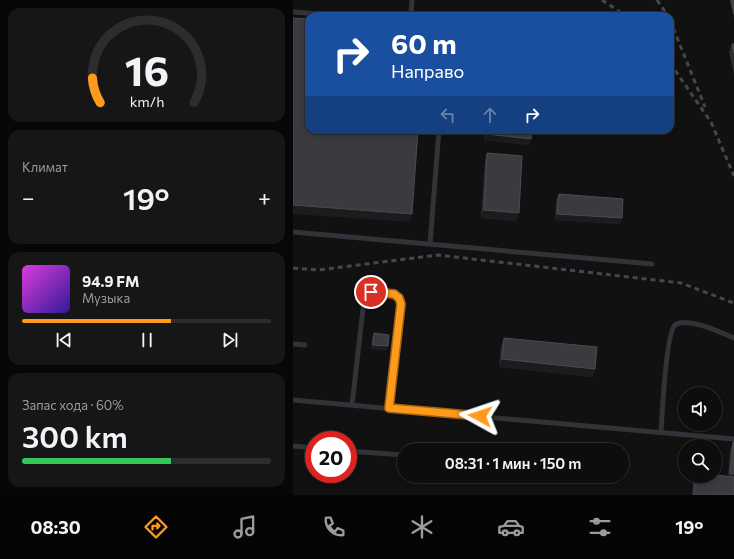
<!DOCTYPE html>
<html lang="ru">
<meta charset="utf-8">
<style>
:root{--surface:#0d0d0e;--page:#161617;--text:#f1f3f6;--muted:#9a9c9e;--line:#2d2d2e;--accent:#ff9a1c}
body{margin:0;font-family:Commissioner,sans-serif;background:var(--page);color:var(--text);height:100vh;display:flex;flex-direction:column;font-size:15px;white-space:nowrap}
*{box-sizing:border-box;margin:0}
p{font-size:13px;color:var(--muted)}
.icon{flex:none;width:22px;height:22px;fill:none;stroke:currentColor;stroke-width:2;stroke-linecap:round;stroke-linejoin:round}
.map{position:relative;flex:1;overflow:hidden}
.panel{display:flex;flex-direction:column;gap:8px;padding:8px;background:#070708;width:293px}
.panel>*{flex:none}
.top-card{position:absolute;left:12px;top:12px;width:369px;height:122px;border-radius:12px;box-shadow:0 2px 6px #0003,0 0 0 1px var(--line);background:#1a4fa0;color:#fff;overflow:hidden}
.controls{position:absolute;left:385px;top:387px;display:grid;gap:8px}
.controls a{display:grid;place-items:center;width:44px;height:44px;border-radius:50%;background:var(--surface);box-shadow:0 2px 6px #0003,0 0 0 1px var(--line);font-size:20px}
.speed{position:absolute;left:12px;top:431px;display:flex;gap:8px;font-size:20px;font-weight:700;text-align:center}
.speed>*{display:grid;place-content:center;width:52px;height:52px;border-radius:50%;background:var(--surface);box-shadow:0 2px 6px #0003,0 0 0 1px var(--line);line-height:1}
.speed .limit{border:6px solid #d22;background:#fff;color:#111}
.pin{position:absolute;display:grid;place-items:center;width:34px;height:34px;color:#fff;margin:-17px;border:2px solid #fff;border-radius:50%;box-shadow:0 1px 4px #0007}
.me{position:absolute;width:44px;margin:-22px;rotate:275deg;stroke-linejoin:round;filter:drop-shadow(0 0 3px #0008)}
.turn{display:flex;align-items:center;gap:14px;height:84px;padding:0 20px;font-size:18px}
.turn .icon{width:52px;height:52px;stroke-width:2.5}
.turn b{display:block;font-size:28px;line-height:34px}
.lanes{display:flex;align-items:center;height:38px;padding:0 20px;background:#0003;justify-content:center;gap:20px;direction:ltr}
.lanes .off{opacity:.35}
.big{font-size:30px;font-weight:600;line-height:1.1}
.panel .tile{flex:1;display:flex;flex-direction:column;justify-content:center;gap:6px;min-width:0;padding:0 14px;border-radius:12px;background:var(--page)}
.panel .dial{align-items:center;gap:0}
.dial svg{height:104px;overflow:visible;fill:none;stroke:var(--line);stroke-width:7;stroke-linecap:round;text-anchor:middle}
.dial text{fill:var(--text);stroke:none}
.song{display:flex;align-items:center;gap:12px}
.cover{width:48px;height:48px;border-radius:6px;background:linear-gradient(135deg,hsl(300 70% 55%),hsl(250 70% 35%))}
.played{height:4px;border-radius:2px;background:linear-gradient(90deg,var(--accent) 60%,var(--line) 60%)}
.keys{display:flex;justify-content:space-around;direction:ltr}
.heat{display:flex;justify-content:space-between;align-items:center;font-size:22px;direction:ltr}
.charge{height:6px;border-radius:3px;background:linear-gradient(90deg,#34c759 60%,var(--line) 0)}
.trip{position:absolute;left:104px;top:443px;width:232px;height:40px;border-radius:20px;background:var(--surface);box-shadow:0 2px 6px #0003,0 0 0 1px var(--line);font-weight:600;line-height:40px;text-align:center}
.tabs{display:flex;height:64px;justify-content:space-around;align-items:center;background:#050506;color:var(--muted)}
.tabs .icon{width:28px;height:28px}
.tabs .on{color:var(--accent)}
.tabs b{font-size:18px;color:var(--text)}
main{display:flex;flex:1;min-height:0}
.map>svg:first-child{display:block}
.lines{fill:none;stroke-linecap:round;stroke-linejoin:round}
.service{stroke:#313338;stroke-width:5}
.rail{stroke:#44474d;stroke-width:3;stroke-dasharray:5 4;stroke-linecap:butt}
.wall{fill:#2d2d31}
.shaded-wall{fill:#1c1c1f}
.building{fill:#393b3f;stroke:#4a4c51}
.route-casing{stroke:#a66412;stroke-width:10}
.route{stroke:#ff9a1c;stroke-width:7}
</style>
<main>
<section class="panel">
<div class="tile dial"><svg viewBox="0 0 100 80">
<path d="M14 69A42 42 0 1 1 86 69"/>
<path d="M14 69A42 42 0 0 1 8 50" stroke="#ff9a1c"/>
<text x="50" y="56" font-size="32" font-weight="700">16</text>
<text x="50" y="72" font-size="11">km/h</text>
</svg></div>
<div class="tile"><p>Климат</p>
<div class="heat"><a>−</a><b class="big">19°</b><a>+</a></div>
</div>
<div class="tile">
<div class="song"><i class="cover"></i><div><b>94.9 FM</b><p>Музыка</p></div></div>
<div class="played"></div>
<div class="keys"><svg class="icon" aria-label="previous" viewBox="0 0 24 24"><path d="M18 5L8 12l10 7zM5 5v14"/></svg><svg class="icon" aria-label="pause" viewBox="0 0 24 24"><path d="M8 5v14M16 5v14"/></svg><svg class="icon" aria-label="next" viewBox="0 0 24 24"><path d="M6 5l10 7-10 7zM19 5v14"/></svg></div>
</div>
<div class="tile"><p>Запас хода · 60%</p><b class="big">300 km</b><div class="charge"></div></div>
</section>
<div class="map">
<svg width="441" height="495" viewBox="0 0 441 495">
<rect width="100%" height="100%" fill="#111112"/>
<g class="lines">
<path class="service" d="M 0,12 L 52,16
M 118,16 L 119,0
M 0,232 L 359,264
M 137,244 L 146,130
M 0,344 L 12,345
M 0,400 L 441,439
M 59,405 L 71,300 L 73,294 L 78,292 L 101,294 L 106,298 L 108,304 L 96,408
M 368,432 C 369,415 373,333 382,325 C 394,316 429,333 441,338
M 0,446 L 21,448
M 55,451 L 111,455"/>
<path class="rail" d="M 309,0 L 333,16
M 364,0 L 375,16
M 377,20 L 412,107
M 377,63 L 418,122 L 441,176
M 0,268 L 25,270 L 145,255 L 388,283 L 441,303"/>
</g>
<path class="wall" d="M 437,0 L 441,0 L 441,18 Z
M 439,44 L 441,44 L 441,74 L 436,52 Z
M 192,130 L 239,130 L 236,145 L 191,140 Z
M 194,153 L 223,221 L 188,218 L 192,161 Z
M 266,194 L 327,224 L 262,220 L 263,200 Z
M 81,333 L 95,346 L 94,350 L 78,349 L 79,338 Z
M 211,338 L 302,369 L 299,377 L 206,367 L 208,346 Z
M 440,442 L 441,495 L 399,495 L 400,482 L 402,476 L 435,477 L 437,450 Z"/>
<path class="shaded-wall" d="M 193,134 L 238,139 L 236,145 L 191,140 Z
M 0,205 L 119,214 L 117,222 L 0,214 Z
M 191,210 L 226,213 L 223,221 L 188,218 Z
M 264,214 L 329,218 L 327,224 L 262,220 Z
M 80,345 L 95,346 L 94,350 L 78,349 Z
M 209,359 L 302,369 L 299,377 L 206,367 Z
M 437,474 L 441,474 L 441,482 L 434,482 Z"/>
<path class="building" d="M 438,0 L 441,0 L 441,14 Z
M 0,18 L 16,19 L 16,130 L 125,130 L 119,214 L 0,205 Z
M 439,44 L 441,44 L 441,53 Z
M 194,130 L 239,130 L 238,139 L 193,134 Z
M 194,153 L 229,156 L 226,213 L 191,210 Z
M 266,194 L 330,199 L 329,218 L 264,214 Z
M 81,333 L 96,335 L 95,346 L 80,345 Z
M 211,338 L 304,347 L 302,369 L 209,359 Z
M 440,442 L 441,442 L 441,474 L 437,474 Z
M 422,475 L 441,477 L 441,495 L 401,495 L 402,476 L 422,476 Z"/>
<g class="lines">
<g class="route-casing">
<path id="route" d="M 78,292 L 101,294 L 106,298 L 108,304 L 96,408 L 187,416"/>
</g>
<use href="#route" class="route"/>
</g>
</svg>
<div class="controls">
<a><svg class="icon" aria-label="sound" viewBox="0 0 24 24"><path d="M4 9h4l5-4v14l-5-4H4zM17 9q2 3 0 6"/></svg></a>
<a><svg class="icon" aria-label="search" viewBox="0 0 24 24"><circle cx="10" cy="10" r="6"/><path d="M15 15l6 6"/></svg></a>
</div>
<div class="speed"><div class="limit">20</div></div>
<div class="pin" style="left:78px;top:292px;background:#d93025"><svg class="icon" aria-label="arrive" viewBox="0 0 24 24"><path d="M6 21V4h12l-3 4 3 4H6"/></svg></div>
<svg class="me" style="left:187px;top:416px" viewBox="-20 -20 40 40"><path d="M0-17L14 15 0 8-14 15z" fill="#ff9a1c" stroke="#fff" stroke-width="4"/></svg>
<div class="trip">08:31 · 1 мин · 150 m</div>
<div class="top-card">
<div class="turn"><svg class="icon" aria-label="right" viewBox="0 0 24 24"><path d="M7 20v-9h11M14 6l5 5-5 5"/></svg><div><b>60 m</b>Направо</div></div>
<div class="lanes"><svg class="icon off" aria-label="left" viewBox="0 0 24 24"><path d="M17 20v-9H6M10 6l-5 5 5 5"/></svg><svg class="icon off" aria-label="ahead" viewBox="0 0 24 24"><path d="M12 20V5M6 11l6-6 6 6"/></svg><svg class="icon" aria-label="right" viewBox="0 0 24 24"><path d="M7 20v-9h11M14 6l5 5-5 5"/></svg></div>
</div>
</div>
</main>
<nav class="tabs">
<b>08:30</b>
<svg class="icon on" aria-label="directions" viewBox="0 0 24 24"><path d="M12 3l9 9-9 9-9-9zM9 14v-3h6M13 9l2 2-2 2"/></svg>
<svg class="icon" aria-label="music" viewBox="0 0 24 24"><path d="M9 18V5l10-2v13"/><circle cx="6" cy="18" r="3"/><circle cx="16" cy="16" r="3"/></svg>
<svg class="icon" aria-label="phone" viewBox="0 0 24 24"><path d="M5 4h4l2 5-3 2q2 4 5 5l2-3 5 2v4C11 20 4 13 5 4z"/></svg>
<svg class="icon" aria-label="climate" viewBox="0 0 24 24"><path d="M12 3v18M4 7l16 10M4 17L20 7"/></svg>
<svg class="icon" aria-label="car" viewBox="0 0 24 24"><path d="M5 17H2v-5l4-1 3-4h7l3 4 3 1v5h-3M9 17h6M6 11h13"/><circle cx="7" cy="17" r="2"/><circle cx="17" cy="17" r="2"/></svg>
<svg class="icon" aria-label="filters" viewBox="0 0 24 24"><path d="M4 7h16M4 17h16"/><circle cx="9" cy="7" r="2"/><circle cx="15" cy="17" r="2"/></svg>
<b>19°</b>
</nav>
